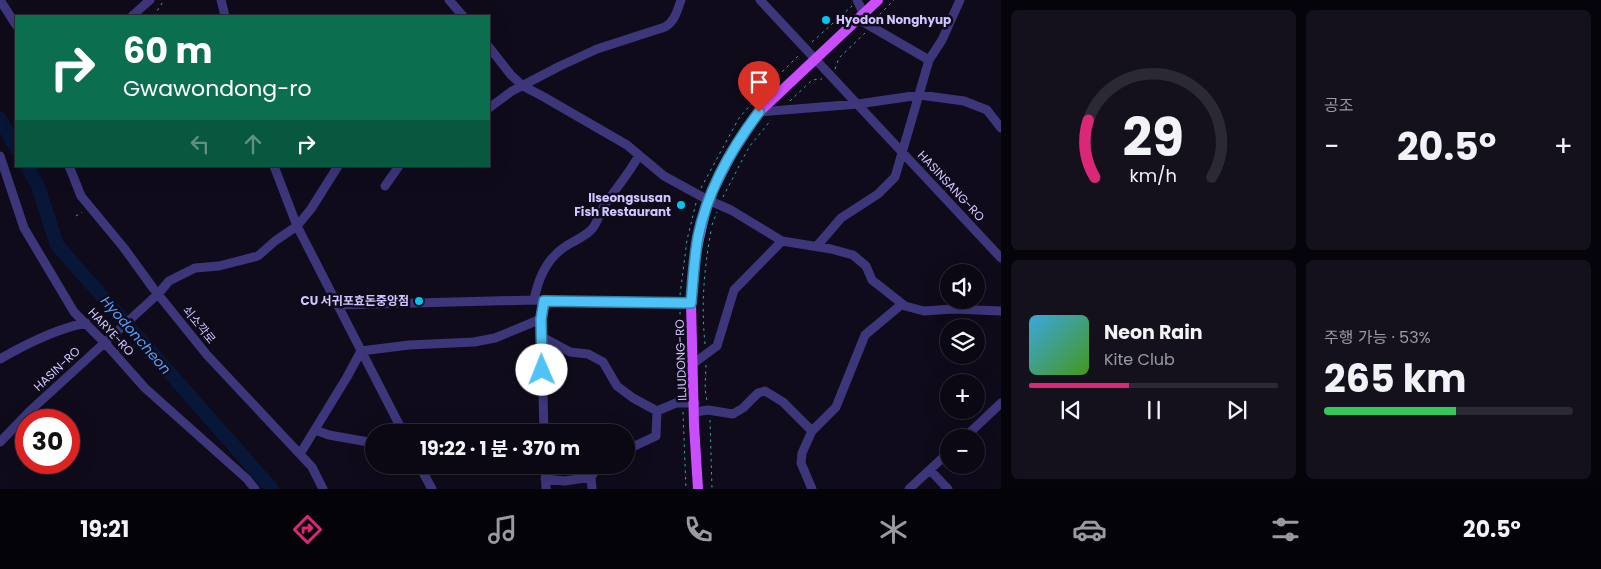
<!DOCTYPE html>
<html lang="ko">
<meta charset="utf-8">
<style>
:root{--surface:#0b0814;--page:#14111d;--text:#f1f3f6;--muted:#9a9aa0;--line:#2b2934;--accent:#db2777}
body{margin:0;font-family:Poppins,"Noto Sans KR",sans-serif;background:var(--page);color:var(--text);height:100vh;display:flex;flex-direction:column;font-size:19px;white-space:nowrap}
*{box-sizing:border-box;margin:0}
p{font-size:16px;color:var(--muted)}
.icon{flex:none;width:28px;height:28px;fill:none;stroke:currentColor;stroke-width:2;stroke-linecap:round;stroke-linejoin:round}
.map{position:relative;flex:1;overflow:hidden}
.sheet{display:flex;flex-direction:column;gap:10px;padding:10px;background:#06040b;width:600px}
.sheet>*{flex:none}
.banner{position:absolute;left:15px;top:15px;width:475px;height:152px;border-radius:0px;box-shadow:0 5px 20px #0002,0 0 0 1px var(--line);background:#0b6e4f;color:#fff;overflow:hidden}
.tools{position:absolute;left:940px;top:264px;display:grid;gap:10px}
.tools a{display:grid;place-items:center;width:45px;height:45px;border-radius:50%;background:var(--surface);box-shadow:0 5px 20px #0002,0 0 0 1px var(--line);font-size:25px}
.speed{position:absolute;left:15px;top:409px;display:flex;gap:10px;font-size:25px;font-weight:700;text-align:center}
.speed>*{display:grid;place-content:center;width:65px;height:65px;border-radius:50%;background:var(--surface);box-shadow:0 5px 20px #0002,0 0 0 1px var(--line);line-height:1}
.speed .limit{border:8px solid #d22;background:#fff;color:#111}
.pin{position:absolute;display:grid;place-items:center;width:42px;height:42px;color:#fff;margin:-51px -21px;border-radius:50% 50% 50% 0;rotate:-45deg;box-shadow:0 0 5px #0007}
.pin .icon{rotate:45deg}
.me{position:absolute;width:55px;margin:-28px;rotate:359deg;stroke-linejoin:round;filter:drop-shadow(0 0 4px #0008)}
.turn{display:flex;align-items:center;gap:18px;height:105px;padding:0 25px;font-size:22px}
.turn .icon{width:65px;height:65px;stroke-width:2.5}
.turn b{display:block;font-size:35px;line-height:42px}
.lanes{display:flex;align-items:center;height:48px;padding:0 25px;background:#0003;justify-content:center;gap:25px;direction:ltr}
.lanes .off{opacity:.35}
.big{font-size:38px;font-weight:700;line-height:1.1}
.sheet .card{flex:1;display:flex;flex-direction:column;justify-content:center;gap:8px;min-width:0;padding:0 18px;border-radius:8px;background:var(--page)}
.sheet .dial{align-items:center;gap:0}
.dial svg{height:130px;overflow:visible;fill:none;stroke:var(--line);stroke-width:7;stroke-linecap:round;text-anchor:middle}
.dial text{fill:var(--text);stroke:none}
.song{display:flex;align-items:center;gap:15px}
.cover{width:60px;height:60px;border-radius:8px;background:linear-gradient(135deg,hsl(200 70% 55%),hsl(100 70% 35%))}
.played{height:5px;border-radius:2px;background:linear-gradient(90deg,var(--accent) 40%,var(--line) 40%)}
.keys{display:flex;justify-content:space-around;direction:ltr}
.heat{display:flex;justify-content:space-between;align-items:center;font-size:28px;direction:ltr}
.charge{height:8px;border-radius:4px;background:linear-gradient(90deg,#34c759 53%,var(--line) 0)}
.sheet .tiles{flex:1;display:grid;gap:10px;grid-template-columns:repeat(2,1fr)}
.trip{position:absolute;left:365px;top:424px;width:270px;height:50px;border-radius:25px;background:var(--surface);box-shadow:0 5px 20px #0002,0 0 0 1px var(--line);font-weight:700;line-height:50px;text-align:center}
.dock{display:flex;height:80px;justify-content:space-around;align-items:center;background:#040308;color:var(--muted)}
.dock .icon{width:35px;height:35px}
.dock .on{color:var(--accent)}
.dock b{font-size:22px;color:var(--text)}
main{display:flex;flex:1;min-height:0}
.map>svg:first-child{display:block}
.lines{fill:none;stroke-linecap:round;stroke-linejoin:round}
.river{stroke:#081637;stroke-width:14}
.path{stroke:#2daaac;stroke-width:1;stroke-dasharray:2.5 4;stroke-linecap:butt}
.minor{stroke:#3e367b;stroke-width:9}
.major{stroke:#ca4dfe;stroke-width:10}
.route-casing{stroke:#337fa1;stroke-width:12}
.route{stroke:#4fc3f7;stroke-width:9}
.poi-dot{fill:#01c5ef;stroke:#0f0b1b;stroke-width:2}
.labels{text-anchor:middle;stroke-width:5;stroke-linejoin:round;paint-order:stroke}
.poi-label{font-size:12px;font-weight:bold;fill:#d1c6ff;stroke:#0f0b1b;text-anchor:end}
.street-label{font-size:12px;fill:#d1c6ff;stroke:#0f0b1b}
.water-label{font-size:14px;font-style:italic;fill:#54a2fe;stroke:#0f0b1b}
</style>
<main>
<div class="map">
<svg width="1001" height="489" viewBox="0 0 1001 489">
<rect width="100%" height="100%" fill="#0f0b1b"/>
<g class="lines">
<path class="river" d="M 0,119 L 16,148
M 27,166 L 38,186 L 57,245 L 272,489"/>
<path class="path" d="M 154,16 L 164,0
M 875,19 L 894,0
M 812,42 L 852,6
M 835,69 L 839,58 L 865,33
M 790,101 L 812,80 L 822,79
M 701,188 L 739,118 L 760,94 L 799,55
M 723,197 L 749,147 L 771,120
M 76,216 L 82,212
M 712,225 L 717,212
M 680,295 L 687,240 L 696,203
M 680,312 L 683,395
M 705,344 C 701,304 704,270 711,231
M 706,365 L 705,389 L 707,401
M 683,412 L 686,489
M 710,420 L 712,489"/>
<path class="minor" d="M 0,0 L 16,25
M 221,0 L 225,16
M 449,0 L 463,16
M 760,0 L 1001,258
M 857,0 L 864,14
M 132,16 L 150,0
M 858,19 L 929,60
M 489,47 L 511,75 L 523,86 L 544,97 L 627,145 L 664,176 L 708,200 L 731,210 L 782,241 L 831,249 L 853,255 L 866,266 L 872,280 L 905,306 L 924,311 L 953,309 L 1001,311
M 489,108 L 512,91 L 560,66 L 597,49 L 665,27 C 675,21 677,11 681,0
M 759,112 L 858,104 L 920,95 L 964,101 L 987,110 L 1001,128
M 0,156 L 24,228 L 74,312 L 105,343 L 145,388 L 247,479 L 255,489
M 69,166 L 81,196 L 124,248 L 153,288 L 207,355 L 312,467 L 323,489
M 274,166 L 297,226 L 403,432
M 385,186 L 399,166
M 817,246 L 841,218 L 878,194 L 895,177 L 929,60 L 942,40 L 960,0
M 534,300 C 538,279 547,258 566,246 C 574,241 586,236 592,229 C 598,222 599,213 604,206 C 616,188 629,174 639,155
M 337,305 L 534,300 L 691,303
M 542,337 L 570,352 L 588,354 L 603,362 L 617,386 L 633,398 L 657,411 L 676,403 L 695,403
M 0,359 C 26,344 55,329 86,323
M 694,363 L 717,346 L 734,290 L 782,241
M 695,412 L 708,410 L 733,414 L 743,408 L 758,393 L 765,391 L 783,402 L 812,431
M 315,430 L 329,435 L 374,443
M 544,432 L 541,319 L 544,301
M 964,438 L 1001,403
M 0,442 L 32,409 L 158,294 L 169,281 L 195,268 L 219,266 L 258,256 L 275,241 L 297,226 L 311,209 L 338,166
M 626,450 L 656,436 L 657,411
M 300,454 L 347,377 L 361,351 L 409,345 L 474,342 L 495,338 L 541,319
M 419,465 L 432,489
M 545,465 L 546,489
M 930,470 L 948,489
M 545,479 L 565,481 L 591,477
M 592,489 L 591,477 L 599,465
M 812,489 L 801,463 L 802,453 L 812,431 L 836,407 L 865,335 L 902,304
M 909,489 L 949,452"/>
<path class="major" d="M 698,489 L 694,425 L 691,303 L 696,252 L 708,200 L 732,153 L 759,112 L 878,0"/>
</g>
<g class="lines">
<g class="route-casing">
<path id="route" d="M 542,370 L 541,319 L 544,301 L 691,303 C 693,281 694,259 698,237 C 707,192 731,149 759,112"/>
</g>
<use href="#route" class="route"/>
</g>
<g class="poi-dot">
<circle cx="826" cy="20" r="5"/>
<circle cx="681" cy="205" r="5"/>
<circle cx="419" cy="301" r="5"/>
</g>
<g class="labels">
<g class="poi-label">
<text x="836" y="24" text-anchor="start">Hyodon Nonghyup</text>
<text x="671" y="202">Ilseongsusan<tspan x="671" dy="14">Fish Restaurant</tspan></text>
<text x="409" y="305">CU 서귀포효돈중앙점</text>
</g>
<g class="street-label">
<text transform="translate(951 186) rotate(47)" y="4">HASINSANG-RO</text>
<text transform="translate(199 325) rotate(51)" y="4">쇠소깍로</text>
<text transform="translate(111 332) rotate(47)" y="4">HARYE-RO</text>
<text transform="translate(681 360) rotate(-92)" y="4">ILJUDONG-RO</text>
<text transform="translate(57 369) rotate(-43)" y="4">HASIN-RO</text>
</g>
<g class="water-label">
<text transform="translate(136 335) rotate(49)" y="5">Hyodoncheon</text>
</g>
</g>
</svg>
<div class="tools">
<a><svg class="icon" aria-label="sound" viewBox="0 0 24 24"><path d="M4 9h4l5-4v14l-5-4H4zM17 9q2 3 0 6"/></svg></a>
<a><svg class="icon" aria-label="layers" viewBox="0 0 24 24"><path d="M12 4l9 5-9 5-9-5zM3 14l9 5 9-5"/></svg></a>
<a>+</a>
<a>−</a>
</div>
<div class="speed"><div class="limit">30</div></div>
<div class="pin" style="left:759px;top:112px;background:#d93025"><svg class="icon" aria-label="arrive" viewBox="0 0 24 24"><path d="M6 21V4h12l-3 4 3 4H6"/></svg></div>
<svg class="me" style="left:542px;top:370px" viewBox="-20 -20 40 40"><circle r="19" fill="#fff"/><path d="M0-13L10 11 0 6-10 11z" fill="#4fc3f7"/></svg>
<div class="trip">19:22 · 1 분 · 370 m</div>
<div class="banner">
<div class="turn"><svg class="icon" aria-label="right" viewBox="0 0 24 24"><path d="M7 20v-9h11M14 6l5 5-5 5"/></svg><div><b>60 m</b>Gwawondong-ro</div></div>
<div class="lanes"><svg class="icon off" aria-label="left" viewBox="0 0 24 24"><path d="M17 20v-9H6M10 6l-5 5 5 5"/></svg><svg class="icon off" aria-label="ahead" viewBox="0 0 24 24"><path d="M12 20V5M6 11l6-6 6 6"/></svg><svg class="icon" aria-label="right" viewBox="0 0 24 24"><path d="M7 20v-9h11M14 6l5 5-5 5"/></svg></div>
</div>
</div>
<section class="sheet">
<div class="tiles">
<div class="card dial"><svg viewBox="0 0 100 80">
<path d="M14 69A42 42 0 1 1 86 69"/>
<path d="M14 69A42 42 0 0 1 10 34" stroke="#db2777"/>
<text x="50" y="56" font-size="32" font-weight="700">29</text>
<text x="50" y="72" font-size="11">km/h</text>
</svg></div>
<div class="card"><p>공조</p>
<div class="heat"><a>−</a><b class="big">20.5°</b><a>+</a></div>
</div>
<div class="card">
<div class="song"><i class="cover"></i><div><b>Neon Rain</b><p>Kite Club</p></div></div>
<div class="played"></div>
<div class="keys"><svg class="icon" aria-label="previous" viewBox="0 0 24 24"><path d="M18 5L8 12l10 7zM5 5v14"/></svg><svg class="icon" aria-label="pause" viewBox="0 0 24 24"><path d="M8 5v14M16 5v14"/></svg><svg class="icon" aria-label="next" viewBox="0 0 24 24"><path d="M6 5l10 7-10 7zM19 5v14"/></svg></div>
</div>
<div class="card"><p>주행 가능 · 53%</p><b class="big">265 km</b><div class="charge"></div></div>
</div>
</section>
</main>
<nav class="dock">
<b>19:21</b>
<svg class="icon on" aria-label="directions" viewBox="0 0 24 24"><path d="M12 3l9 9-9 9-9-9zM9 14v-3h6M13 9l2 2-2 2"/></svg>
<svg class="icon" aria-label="music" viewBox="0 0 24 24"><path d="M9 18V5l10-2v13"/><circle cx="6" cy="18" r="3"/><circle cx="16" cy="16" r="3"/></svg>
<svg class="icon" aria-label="phone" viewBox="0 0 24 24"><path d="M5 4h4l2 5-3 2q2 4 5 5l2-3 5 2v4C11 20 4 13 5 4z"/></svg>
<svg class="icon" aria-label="climate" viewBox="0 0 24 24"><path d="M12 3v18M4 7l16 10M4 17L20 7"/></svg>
<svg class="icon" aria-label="car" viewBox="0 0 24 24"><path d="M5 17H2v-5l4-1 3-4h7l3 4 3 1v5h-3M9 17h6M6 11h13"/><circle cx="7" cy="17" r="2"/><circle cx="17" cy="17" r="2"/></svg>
<svg class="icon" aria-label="filters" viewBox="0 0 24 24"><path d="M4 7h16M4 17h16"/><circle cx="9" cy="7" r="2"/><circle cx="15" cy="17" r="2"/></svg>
<b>20.5°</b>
</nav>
